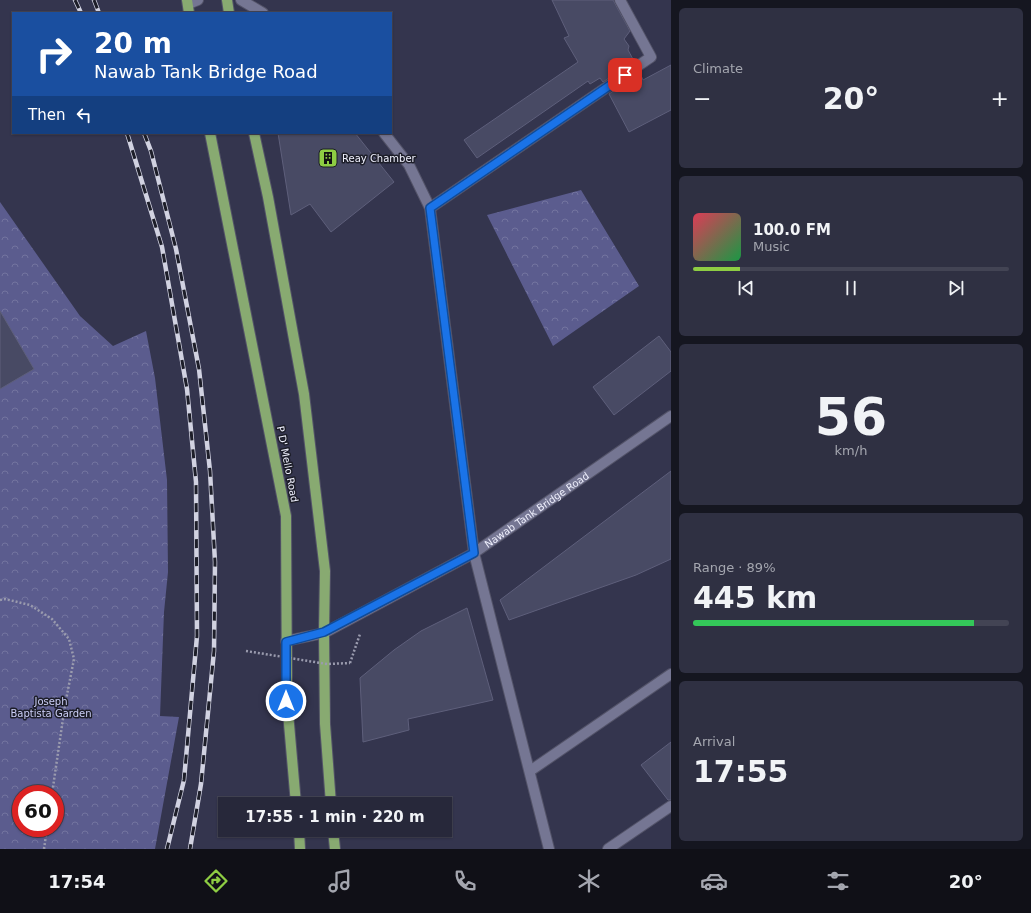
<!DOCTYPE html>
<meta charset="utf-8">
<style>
:root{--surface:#27283a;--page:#2f3042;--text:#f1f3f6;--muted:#a4a6af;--line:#434454;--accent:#8ecd43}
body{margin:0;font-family:"DejaVu Sans",sans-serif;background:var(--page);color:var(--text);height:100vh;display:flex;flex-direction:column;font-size:15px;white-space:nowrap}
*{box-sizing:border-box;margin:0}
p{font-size:13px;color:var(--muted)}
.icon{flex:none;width:22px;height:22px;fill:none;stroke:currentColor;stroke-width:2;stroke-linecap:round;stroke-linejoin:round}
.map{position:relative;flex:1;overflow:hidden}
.panel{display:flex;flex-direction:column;gap:8px;padding:8px;background:#151620;width:360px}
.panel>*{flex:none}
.guide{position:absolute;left:12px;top:12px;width:380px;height:122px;border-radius:0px;box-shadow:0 1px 3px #0004,0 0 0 1px var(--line);background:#1a4fa0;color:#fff;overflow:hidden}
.speed{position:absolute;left:12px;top:785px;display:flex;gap:8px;font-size:20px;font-weight:700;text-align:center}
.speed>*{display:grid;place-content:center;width:52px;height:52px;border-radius:50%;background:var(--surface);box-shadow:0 1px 3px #0004,0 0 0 1px var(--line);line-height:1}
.speed .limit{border:6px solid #d22;background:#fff;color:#111}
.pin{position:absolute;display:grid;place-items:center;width:34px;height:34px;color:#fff;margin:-17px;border-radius:8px;box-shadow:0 2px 6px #0006}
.me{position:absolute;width:44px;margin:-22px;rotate:0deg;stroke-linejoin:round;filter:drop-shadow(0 0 3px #0008)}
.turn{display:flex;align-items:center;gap:14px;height:84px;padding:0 16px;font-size:18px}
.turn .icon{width:52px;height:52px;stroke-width:2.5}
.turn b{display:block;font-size:28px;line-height:34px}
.then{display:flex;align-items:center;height:38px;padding:0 16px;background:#0003;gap:8px;font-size:15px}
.big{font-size:30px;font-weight:700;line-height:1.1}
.panel .tile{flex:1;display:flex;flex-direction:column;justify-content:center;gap:6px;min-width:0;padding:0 14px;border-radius:6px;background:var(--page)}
.panel .dial{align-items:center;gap:0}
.dial b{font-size:52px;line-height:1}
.song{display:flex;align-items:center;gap:12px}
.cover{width:48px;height:48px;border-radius:6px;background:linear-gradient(135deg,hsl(350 70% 55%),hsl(140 70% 35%))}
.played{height:4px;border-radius:2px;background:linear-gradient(90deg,var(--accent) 15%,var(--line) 15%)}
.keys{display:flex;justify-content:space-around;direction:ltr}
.heat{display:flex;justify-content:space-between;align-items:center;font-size:22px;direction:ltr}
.charge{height:6px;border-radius:3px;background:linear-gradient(90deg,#34c759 89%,var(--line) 0)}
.trip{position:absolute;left:218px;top:797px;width:234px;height:40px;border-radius:0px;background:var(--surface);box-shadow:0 1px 3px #0004,0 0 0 1px var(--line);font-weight:700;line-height:40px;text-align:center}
.dock{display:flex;height:64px;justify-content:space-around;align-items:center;background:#101017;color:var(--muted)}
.dock .icon{width:28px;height:28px}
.dock .current{color:var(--accent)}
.dock b{font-size:18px;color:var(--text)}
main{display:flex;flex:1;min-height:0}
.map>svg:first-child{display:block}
.forest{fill:url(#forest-crowns);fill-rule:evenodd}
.building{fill:#484a64;stroke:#5e5f7b}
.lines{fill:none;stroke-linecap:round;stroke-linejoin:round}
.street-casing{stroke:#535368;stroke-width:12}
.primary-casing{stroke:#535368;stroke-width:12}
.path{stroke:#9a9bae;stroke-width:2.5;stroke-dasharray:2 2;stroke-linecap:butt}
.street{stroke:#757693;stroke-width:10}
.primary{stroke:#88aa71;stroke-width:10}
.rail-casing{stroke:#d1d2e1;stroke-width:4.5}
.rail{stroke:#1d1e29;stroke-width:3;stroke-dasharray:9;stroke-linecap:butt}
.path-bridge{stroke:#9a9bae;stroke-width:2.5;stroke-dasharray:2 2;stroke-linecap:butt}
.route-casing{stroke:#114b97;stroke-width:10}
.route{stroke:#1a73e8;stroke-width:7}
.labels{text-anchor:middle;stroke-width:3;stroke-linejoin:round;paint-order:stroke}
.poi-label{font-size:10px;fill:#eff0fd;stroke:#1d1e29;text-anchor:start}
.street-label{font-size:10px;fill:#eff0fd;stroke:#1d1e29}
.park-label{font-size:10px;fill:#cbcef6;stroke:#1d1e29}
</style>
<main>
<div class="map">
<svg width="671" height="849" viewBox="0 0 671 849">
<defs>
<pattern id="forest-crowns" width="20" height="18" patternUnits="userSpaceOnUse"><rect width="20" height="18" fill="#5b5c8e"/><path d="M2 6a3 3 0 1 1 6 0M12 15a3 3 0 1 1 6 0" fill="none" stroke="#73749f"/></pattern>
</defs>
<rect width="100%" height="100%" fill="#34354e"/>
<path class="forest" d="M 581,190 L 639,286 L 553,346 L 487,215 Z
M 0,202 L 80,316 L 113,346 L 146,331 L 155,378 L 167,480 L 168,572 L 164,612 L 160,716 L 179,717 L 155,849 L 0,849 ZM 21,794 L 55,794 L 55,828 L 21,828 Z"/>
<path class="building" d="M 552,0 L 613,0 L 630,31 L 624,39 L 629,46 L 628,50 L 634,61 L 603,82 L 600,78 L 590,84 L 588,81 L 477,158 L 464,140 L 578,62 L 564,38 L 569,36 Z
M 671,65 L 671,110 L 629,132 L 609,94 L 640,73 L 643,80 Z
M 278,133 L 355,133 L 394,182 L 331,232 L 310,204 L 291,215 Z
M 0,311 L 34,369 L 0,389 Z
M 659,336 L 671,352 L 671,371 L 614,415 L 593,387 Z
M 671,471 L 671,559 L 636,575 L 509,620 L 500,600 Z
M 467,608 L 493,700 L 408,719 L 409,730 L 363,742 L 360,678 L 394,650 L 421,631 Z
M 671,742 L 671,800 L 668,800 L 641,765 Z"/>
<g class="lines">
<g class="street-casing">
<g id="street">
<path d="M 241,0 L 263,13"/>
<path d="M 188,4 L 198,0"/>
<path d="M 384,133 L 409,165 L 430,208 L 474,553 L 549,849"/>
<path d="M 430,208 L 651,57 L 620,0"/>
<path id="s1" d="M 286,641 L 324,633 L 474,553 L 671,416"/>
<path d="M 530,771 L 671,674"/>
<path d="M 608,849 L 671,806"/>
</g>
</g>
<g class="primary-casing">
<path id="primary" d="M 187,0 L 189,13
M 227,0 L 229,13
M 210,133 L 286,516 L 287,701 L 296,804
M 254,133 L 268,197 L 304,394 L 325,571 L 324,633 L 325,724 L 331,804
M 299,830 L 300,849
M 333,830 L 335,849"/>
</g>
<path class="path" d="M 0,600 L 5,599 L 30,605 L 52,619 L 69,639 L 74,659 L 65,705 L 52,794
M 350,663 L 360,634
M 44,849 L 47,828"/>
<use href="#street" class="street"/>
<use href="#primary" class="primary"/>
<g class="rail-casing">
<path id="rail" d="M 75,0 L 81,13
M 94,0 L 99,13
M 127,133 L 162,247 L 187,389 L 196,482 L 197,636 L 184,780 L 167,849
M 144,133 L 151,151 L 176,249 L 199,369 L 210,471 L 215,562 L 214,651 L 201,784 L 190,849"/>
</g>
<use href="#rail" class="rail"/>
<path class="path-bridge" d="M 246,651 L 327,664 L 350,663"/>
</g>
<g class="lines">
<g class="route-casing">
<path id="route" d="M 286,701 L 286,642 L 324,632 L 474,553 L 430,208 L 625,75"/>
</g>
<use href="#route" class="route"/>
</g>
<defs>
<g id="building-square" transform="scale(1)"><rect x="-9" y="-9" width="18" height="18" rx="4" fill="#8ecd43" stroke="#1d1e29"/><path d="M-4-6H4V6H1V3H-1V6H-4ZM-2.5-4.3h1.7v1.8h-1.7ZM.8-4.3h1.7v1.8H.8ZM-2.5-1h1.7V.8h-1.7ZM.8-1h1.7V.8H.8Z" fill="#111"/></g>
</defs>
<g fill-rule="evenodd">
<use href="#building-square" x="328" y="158"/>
</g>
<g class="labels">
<g class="poi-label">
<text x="342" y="162">Reay Chamber</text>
</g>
<g class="street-label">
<text transform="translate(288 464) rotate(79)" y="4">P D' Mello Road</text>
<text dy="4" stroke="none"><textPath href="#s1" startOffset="285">Nawab Tank Bridge Road</textPath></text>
</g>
<g class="park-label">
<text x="51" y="705">Joseph<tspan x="51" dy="12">Baptista Garden</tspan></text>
</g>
</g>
</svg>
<div class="speed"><div class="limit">60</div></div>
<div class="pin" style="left:625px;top:75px;background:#d93025"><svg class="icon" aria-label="arrive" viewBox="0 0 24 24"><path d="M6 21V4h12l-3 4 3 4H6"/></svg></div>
<svg class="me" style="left:286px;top:701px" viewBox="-20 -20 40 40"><circle r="17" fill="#1a73e8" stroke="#fff" stroke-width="3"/><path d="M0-11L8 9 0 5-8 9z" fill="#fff"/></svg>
<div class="trip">17:55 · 1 min · 220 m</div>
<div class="guide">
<div class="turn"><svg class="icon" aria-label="right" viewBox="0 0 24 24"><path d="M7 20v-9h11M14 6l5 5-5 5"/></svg><div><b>20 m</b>Nawab Tank Bridge Road</div></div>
<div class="then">Then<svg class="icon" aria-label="left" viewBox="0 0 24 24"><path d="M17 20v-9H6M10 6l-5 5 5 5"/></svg></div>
</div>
</div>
<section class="panel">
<div class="tile"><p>Climate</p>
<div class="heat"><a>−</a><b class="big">20°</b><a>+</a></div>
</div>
<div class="tile">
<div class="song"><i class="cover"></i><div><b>100.0 FM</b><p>Music</p></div></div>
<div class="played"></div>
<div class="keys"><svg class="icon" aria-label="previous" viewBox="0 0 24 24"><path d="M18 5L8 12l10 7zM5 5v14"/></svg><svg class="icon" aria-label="pause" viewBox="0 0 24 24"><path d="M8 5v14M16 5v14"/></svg><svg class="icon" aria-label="next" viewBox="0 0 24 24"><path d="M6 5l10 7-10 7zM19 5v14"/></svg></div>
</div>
<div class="tile dial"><b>56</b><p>km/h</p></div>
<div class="tile"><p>Range · 89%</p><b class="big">445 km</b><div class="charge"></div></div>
<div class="tile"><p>Arrival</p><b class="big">17:55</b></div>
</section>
</main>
<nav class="dock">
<b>17:54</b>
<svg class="icon current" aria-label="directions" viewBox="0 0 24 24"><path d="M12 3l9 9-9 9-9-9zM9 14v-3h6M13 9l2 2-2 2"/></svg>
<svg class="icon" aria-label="music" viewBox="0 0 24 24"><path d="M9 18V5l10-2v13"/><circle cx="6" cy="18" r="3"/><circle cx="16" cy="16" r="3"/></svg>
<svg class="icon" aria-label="phone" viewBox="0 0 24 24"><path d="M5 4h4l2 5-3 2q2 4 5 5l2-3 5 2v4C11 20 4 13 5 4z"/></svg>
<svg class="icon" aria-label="climate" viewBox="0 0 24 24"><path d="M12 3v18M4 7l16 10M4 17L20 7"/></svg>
<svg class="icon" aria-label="car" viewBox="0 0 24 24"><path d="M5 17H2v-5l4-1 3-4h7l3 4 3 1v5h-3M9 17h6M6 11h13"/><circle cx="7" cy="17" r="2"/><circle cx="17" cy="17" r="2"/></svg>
<svg class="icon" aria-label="filters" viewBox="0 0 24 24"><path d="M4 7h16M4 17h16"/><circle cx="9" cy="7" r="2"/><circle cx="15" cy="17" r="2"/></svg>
<b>20°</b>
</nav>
